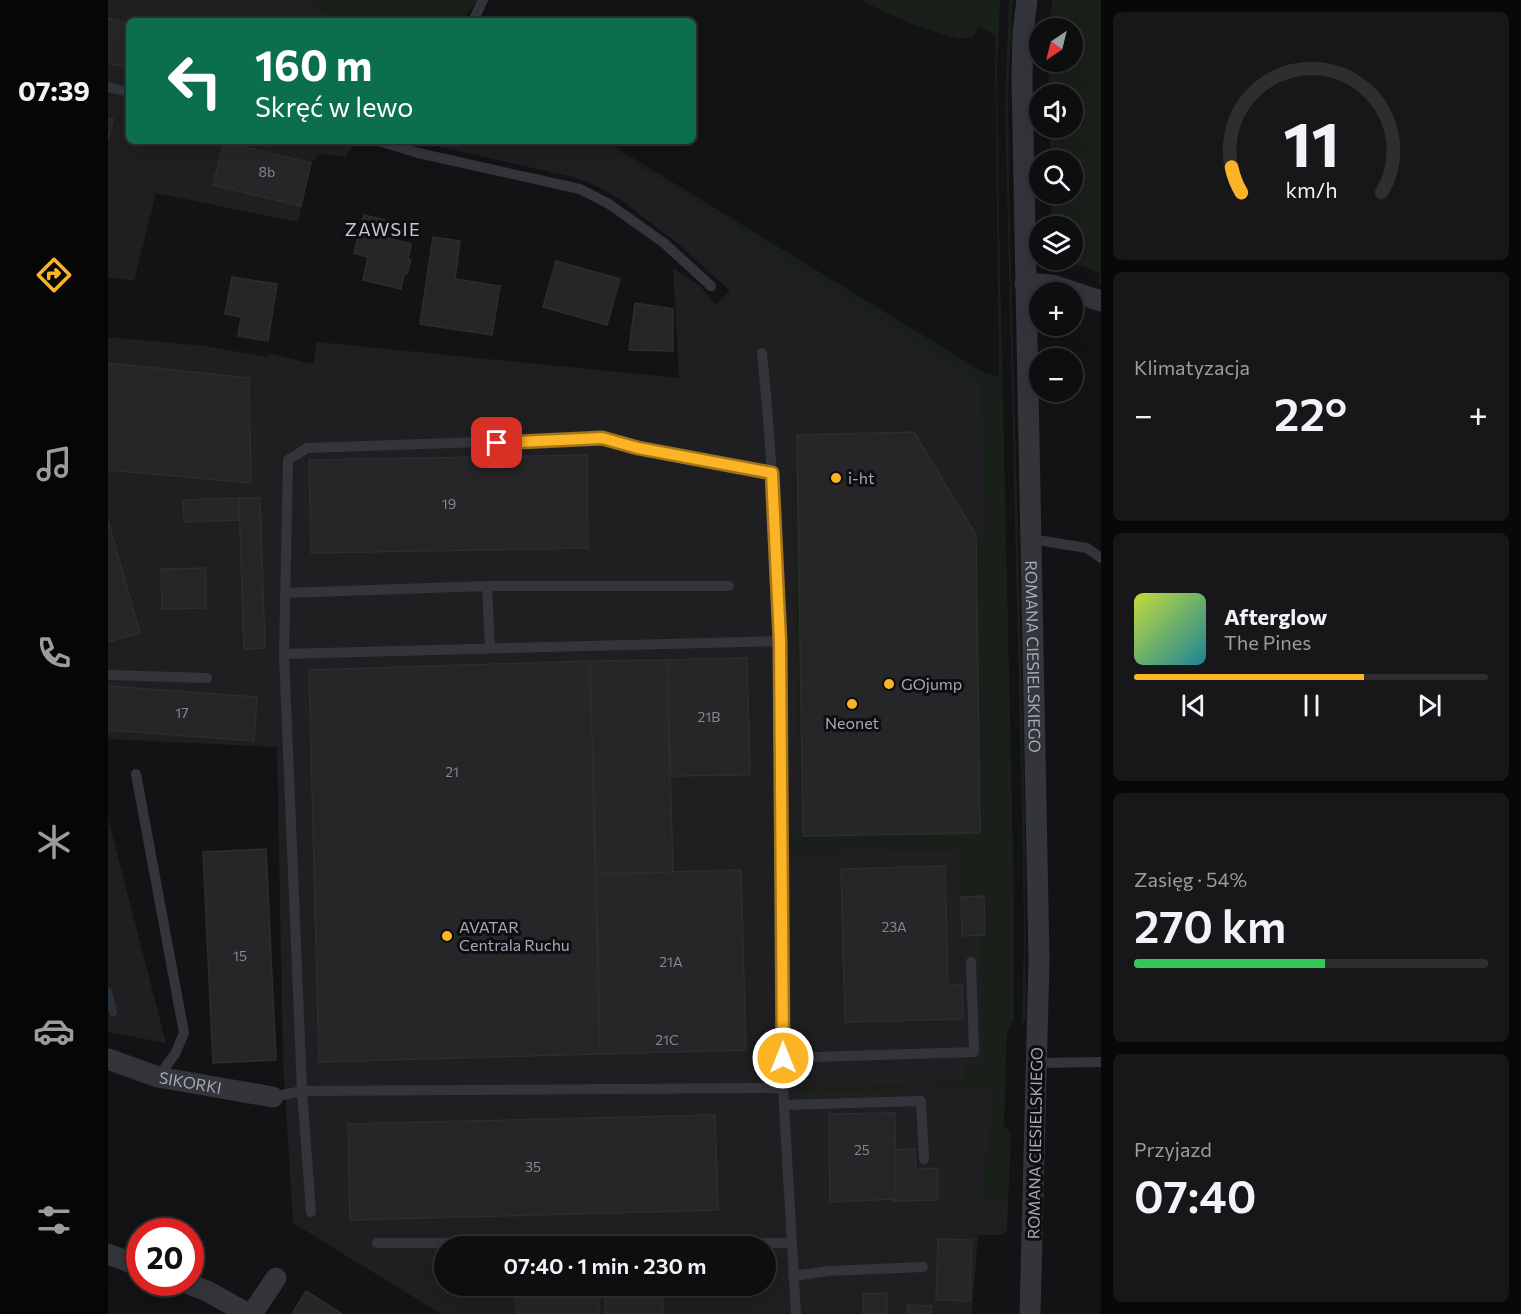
<!DOCTYPE html>
<html lang="pl">
<meta charset="utf-8">
<style>
:root{--surface:#0e0e10;--page:#171719;--text:#f1f3f6;--muted:#9b9c9f;--line:#2e2e30;--accent:#fbb425}
body{margin:0;font-family:Commissioner,sans-serif;background:var(--page);color:var(--text);height:100vh;display:flex;flex-direction:column;font-size:22px;white-space:nowrap}
*{box-sizing:border-box;margin:0}
p{font-size:20px;color:var(--muted)}
.icon{flex:none;width:33px;height:33px;fill:none;stroke:currentColor;stroke-width:2;stroke-linecap:round;stroke-linejoin:round}
.map{position:relative;flex:1;overflow:hidden}
.drawer{display:flex;flex-direction:column;gap:12px;padding:12px;background:#080809;width:420px}
.drawer>*{flex:none}
.guide{position:absolute;left:18px;top:18px;width:570px;height:126px;border-radius:9px;box-shadow:0 6px 24px #0002,0 0 0 2px var(--line);background:#0b6e4f;color:#fff;overflow:hidden}
.needle{width:39px;rotate:215deg}
.fabs{position:absolute;left:921px;top:18px;display:grid;gap:12px}
.fabs a{display:grid;place-items:center;width:54px;height:54px;border-radius:50%;background:var(--surface);box-shadow:0 6px 24px #0002,0 0 0 2px var(--line);font-size:30px}
.speed{position:absolute;left:18px;top:1218px;display:flex;gap:12px;font-size:30px;font-weight:700;text-align:center}
.speed>*{display:grid;place-content:center;width:78px;height:78px;border-radius:50%;background:var(--surface);box-shadow:0 6px 24px #0002,0 0 0 2px var(--line);line-height:1}
.speed .limit{border:9px solid #d22;background:#fff;color:#111}
.pin{position:absolute;display:grid;place-items:center;width:51px;height:51px;color:#fff;margin:-26px;border-radius:12px;box-shadow:0 3px 9px #0006}
.me{position:absolute;width:66px;margin:-33px;rotate:0deg;stroke-linejoin:round;filter:drop-shadow(0 0 4px #0008)}
.turn{display:flex;align-items:center;gap:21px;height:126px;padding:0 30px;font-size:27px}
.turn .icon{width:78px;height:78px;stroke-width:2.5}
.turn b{display:block;font-size:42px;line-height:51px}
.big{font-size:45px;font-weight:600;line-height:1.1}
.drawer .tile{flex:1;display:flex;flex-direction:column;justify-content:center;gap:9px;min-width:0;padding:0 21px;border-radius:9px;background:var(--page)}
.drawer .dial{align-items:center;gap:0}
.dial svg{height:156px;overflow:visible;fill:none;stroke:var(--line);stroke-width:7;stroke-linecap:round;text-anchor:middle}
.dial text{fill:var(--text);stroke:none}
.song{display:flex;align-items:center;gap:18px}
.cover{width:72px;height:72px;border-radius:9px;background:linear-gradient(135deg,hsl(70 70% 55%),hsl(190 70% 35%))}
.played{height:6px;border-radius:3px;background:linear-gradient(90deg,var(--accent) 65%,var(--line) 65%)}
.keys{display:flex;justify-content:space-around;direction:ltr}
.heat{display:flex;justify-content:space-between;align-items:center;font-size:33px;direction:ltr}
.charge{height:9px;border-radius:4px;background:linear-gradient(90deg,#34c759 54%,var(--line) 0)}
.trip{position:absolute;left:326px;top:1236px;width:342px;height:60px;border-radius:30px;background:var(--surface);box-shadow:0 6px 24px #0002,0 0 0 2px var(--line);font-weight:600;line-height:60px;text-align:center}
main{display:flex;flex:1;min-height:0}
.dock{display:flex;flex-direction:column;width:108px;justify-content:space-around;align-items:center;background:#060606;color:var(--muted)}
.dock .icon{width:42px;height:42px}
.dock .current{color:var(--accent)}
.dock b{font-size:27px;color:var(--text)}
.map>svg:first-child{display:block}
.built{fill:#1f1f22;fill-rule:evenodd}
.green{fill:#19201a}
.lines{fill:none;stroke-linecap:round;stroke-linejoin:round}
.stream{stroke:#293239;stroke-width:8}
.building{fill:#262629;stroke:#2d2d31;stroke-width:1.5}
.lane{stroke:#34353a;stroke-width:10}
.street{stroke:#34353a;stroke-width:21}
.route-casing{stroke:#a37518;stroke-width:15}
.route{stroke:#fbb425;stroke-width:10}
.poi-dot{fill:#fbb425;stroke:#0e0e10;stroke-width:2}
.labels{text-anchor:middle;stroke-width:6;stroke-linejoin:round;paint-order:stroke}
.number-label{font-size:14px;fill:#848892}
.poi-label{font-size:16px;fill:#a4a9b6;stroke:#0e0e10;text-anchor:start}
.street-label{font-size:16px;fill:#a4a9b6;stroke:#0e0e10}
.neighbourhood-label{font-size:18px;letter-spacing:1.5px;fill:#c5c8d2;stroke:#0e0e10}
</style>
<main>
<nav class="dock">
<b>07:39</b>
<svg class="icon current" aria-label="directions" viewBox="0 0 24 24"><path d="M12 3l9 9-9 9-9-9zM9 14v-3h6M13 9l2 2-2 2"/></svg>
<svg class="icon" aria-label="music" viewBox="0 0 24 24"><path d="M9 18V5l10-2v13"/><circle cx="6" cy="18" r="3"/><circle cx="16" cy="16" r="3"/></svg>
<svg class="icon" aria-label="phone" viewBox="0 0 24 24"><path d="M5 4h4l2 5-3 2q2 4 5 5l2-3 5 2v4C11 20 4 13 5 4z"/></svg>
<svg class="icon" aria-label="climate" viewBox="0 0 24 24"><path d="M12 3v18M4 7l16 10M4 17L20 7"/></svg>
<svg class="icon" aria-label="car" viewBox="0 0 24 24"><path d="M5 17H2v-5l4-1 3-4h7l3 4 3 1v5h-3M9 17h6M6 11h13"/><circle cx="7" cy="17" r="2"/><circle cx="17" cy="17" r="2"/></svg>
<svg class="icon" aria-label="filters" viewBox="0 0 24 24"><path d="M4 7h16M4 17h16"/><circle cx="9" cy="7" r="2"/><circle cx="15" cy="17" r="2"/></svg>
</nav>
<div class="map">
<svg width="993" height="1314" viewBox="0 0 993 1314">
<rect width="100%" height="100%" fill="#131315"/>
<path class="built" d="M 0,0 L 199,0 L 229,18 L 242,21 L 21,21 L 21,141 L 248,141 L 237,157 L 213,154 L 203,163 L 190,222 L 48,193 L 26,281 L 0,277 Z
M 308,141 L 497,141 L 878,374 L 887,1088 L 874,1200 L 900,1202 L 899,1232 L 891,1235 L 870,1235 L 864,1314 L 333,1314 L 185,1223 L 175,1061 L 169,747 L 0,739 L 0,337 L 97,346 L 159,357 L 160,353 L 205,364 L 209,342 L 571,378 L 565,268 L 592,286 L 608,305 L 622,291 L 573,246 L 513,200 L 491,187 L 468,178 ZM 336,1246 L 657,1246 L 657,1286 L 336,1286 Z
M 0,818 L 58,1043 L 0,1032 Z"/>
<path class="green" d="M 199,0 L 370,0 L 354,21 L 242,21 L 229,18 Z
M 752,0 L 892,0 L 889,69 L 890,180 L 906,898 L 906,1019 L 899,1031 L 896,1124 L 903,1135 L 900,1202 L 873,1200 L 887,1088 L 686,1093 L 686,1087 L 856,1082 L 857,1064 L 875,1064 L 871,935 L 877,935 L 875,896 L 853,897 L 850,851 L 682,854 L 681,838 L 692,838 L 683,475 L 689,475 L 695,836 L 872,833 L 868,535 L 875,535 L 878,529 L 872,383 L 491,141 L 497,141 L 878,374 L 891,376 L 887,35 L 870,26 L 865,37 L 851,39 L 803,24 Z
M 901,0 L 905,0 L 900,91 L 901,184 L 917,817 L 918,1019 L 914,1025 L 916,933 L 914,817 L 897,104 Z
M 944,0 L 993,0 L 993,284 L 990,284 L 992,273 L 965,263 L 962,260 L 964,260 L 964,226 L 944,226 L 942,194 L 964,194 L 964,160 L 942,160 L 941,128 L 964,128 L 964,94 L 941,94 L 940,62 L 964,62 L 964,28 L 941,28 Z"/>
<g class="lines">
<path class="stream" d="M 0,992 L 5,1012"/>
</g>
<path class="building" d="M 0,18 L 21,23 L 21,68 L 0,63 Z
M 0,118 L 5,119 L 0,141 Z
M 116,142 L 203,163 L 193,206 L 105,185 Z
M 256,215 L 281,221 L 277,237 L 303,244 L 300,259 L 303,260 L 299,274 L 296,274 L 293,289 L 255,280 L 260,257 L 246,253 Z
M 325,237 L 352,241 L 347,279 L 392,286 L 384,335 L 312,324 Z
M 448,261 L 512,279 L 499,325 L 435,307 Z
M 124,277 L 169,284 L 160,341 L 130,336 L 133,317 L 117,314 Z
M 527,303 L 565,309 L 565,351 L 521,350 Z
M 0,363 L 141,378 L 143,483 L 0,470 Z
M 806,432 L 868,535 L 872,833 L 695,836 L 689,435 Z
M 479,455 L 480,548 L 203,553 L 201,460 Z
M 131,498 L 132,520 L 76,522 L 75,500 Z
M 131,498 L 152,498 L 157,648 L 136,649 Z
M 0,521 L 32,633 L 0,642 Z
M 98,568 L 98,608 L 54,609 L 53,569 Z
M 639,658 L 642,775 L 562,776 L 559,660 Z
M 559,660 L 565,872 L 488,874 L 482,661 Z
M 482,661 L 492,1054 L 211,1062 L 201,670 Z
M 0,686 L 149,697 L 146,741 L 0,730 Z
M 158,849 L 168,1060 L 105,1063 L 95,852 Z
M 837,866 L 840,985 L 854,985 L 855,1019 L 737,1022 L 733,869 Z
M 633,870 L 638,1050 L 492,1054 L 488,874 Z
M 876,896 L 877,935 L 854,936 L 853,897 Z
M 787,1113 L 788,1199 L 722,1202 L 721,1114 Z
M 607,1115 L 610,1210 L 242,1220 L 240,1124 Z
M 807,1149 L 808,1169 L 830,1168 L 830,1200 L 786,1201 L 788,1199 L 788,1150 Z
M 830,1239 L 864,1240 L 862,1301 L 828,1300 Z
M 408,1286 L 491,1286 L 491,1314 L 408,1314 Z
M 497,1286 L 555,1286 L 555,1314 L 497,1314 Z
M 198,1291 L 234,1314 L 184,1314 Z
M 779,1293 L 779,1314 L 755,1314 L 755,1294 Z
M 800,1305 L 824,1306 L 823,1314 L 799,1314 Z"/>
<g class="lines">
<path class="lane" d="M 365,21 L 375,0
M 0,87 L 21,92
M 271,141 L 310,153 L 472,189 L 501,204 L 556,243 L 603,286
M 654,353 C 679,597 672,843 675,1088
M 923,539 L 979,548 L 993,558
M 379,586 L 382,648
M 177,593 L 379,586 L 621,586
M 176,654 L 671,641
M 0,675 L 99,678
M 28,774 L 76,1033 L 67,1054 L 50,1077
M 675,1058 L 866,1052 L 863,962
M 929,1063 L 993,1062
M 165,1097 L 194,1091 L 675,1088 L 688,1314
M 676,1105 L 813,1101 L 816,1159
M 203,1212 L 194,1091 L 176,654 L 180,460 L 199,448 L 493,438 L 530,448 L 664,473
M 269,1243 L 683,1243
M 685,1276 L 721,1271 L 815,1267"/>
<g class="street">
<path id="s1" d="M 919,0 L 915,33 L 914,78 L 931,960 L 922,1314"/>
<path d="M 917,283 L 944,285 L 993,301"/>
<path id="s2" d="M 0,1059 L 50,1077 L 165,1097"/>
<path d="M 0,1254 L 32,1266"/>
<path d="M 76,1282 L 99,1291 L 140,1314"/>
<path d="M 144,1314 L 168,1278"/>
</g>
</g>
<g class="lines">
<g class="route-casing">
<path id="route" d="M 389,443 L 494,438 L 530,448 L 664,473 L 672,641 L 675,1058"/>
</g>
<use href="#route" class="route"/>
</g>
<g class="poi-dot">
<circle cx="728" cy="478" r="6"/>
<circle cx="781" cy="684" r="6"/>
<circle cx="744" cy="704" r="6"/>
<circle cx="339" cy="936" r="6"/>
</g>
<g class="labels">
<g class="number-label">
<text x="159" y="177">8b</text>
<text x="341" y="509">19</text>
<text x="74" y="718">17</text>
<text x="601" y="722">21B</text>
<text x="344" y="777">21</text>
<text x="786" y="932">23A</text>
<text x="132" y="961">15</text>
<text x="563" y="967">21A</text>
<text x="559" y="1045">21C</text>
<text x="754" y="1155">25</text>
<text x="425" y="1172">35</text>
</g>
<g class="poi-label">
<text x="740" y="484">i-ht</text>
<text x="793" y="690">GOjump</text>
<text x="744" y="729" text-anchor="middle">Neonet</text>
<text x="351" y="933">AVATAR<tspan x="351" dy="18">Centrala Ruchu</tspan></text>
</g>
<g class="street-label">
<text dy="6" stroke="none"><textPath href="#s1" startOffset="657">ROMANA CIESIELSKIEGO</textPath></text>
<text dy="6" stroke="none"><textPath href="#s2" startOffset="86">SIKORKI</textPath></text>
<text transform="translate(927 1143) rotate(-89)" y="6">ROMANA CIESIELSKIEGO</text>
</g>
<g class="neighbourhood-label">
<text x="275" y="236">ZAWSIE</text>
</g>
</g>
</svg>
<div class="fabs">
<a><svg class="needle" viewBox="-14 -14 28 28"><path d="M0-13l5 13h-10z" fill="#e53935"/><path d="M0 13l5-13h-10z" fill="#9b9c9f"/></svg></a>
<a><svg class="icon" aria-label="sound" viewBox="0 0 24 24"><path d="M4 9h4l5-4v14l-5-4H4zM17 9q2 3 0 6"/></svg></a>
<a><svg class="icon" aria-label="search" viewBox="0 0 24 24"><circle cx="10" cy="10" r="6"/><path d="M15 15l6 6"/></svg></a>
<a><svg class="icon" aria-label="layers" viewBox="0 0 24 24"><path d="M12 4l9 5-9 5-9-5zM3 14l9 5 9-5"/></svg></a>
<a>+</a>
<a>−</a>
</div>
<div class="speed"><div class="limit">20</div></div>
<div class="pin" style="left:389px;top:443px;background:#d93025"><svg class="icon" aria-label="arrive" viewBox="0 0 24 24"><path d="M6 21V4h12l-3 4 3 4H6"/></svg></div>
<svg class="me" style="left:675px;top:1058px" viewBox="-20 -20 40 40"><circle r="17" fill="#fbb425" stroke="#fff" stroke-width="3"/><path d="M0-11L8 9 0 5-8 9z" fill="#fff"/></svg>
<div class="trip">07:40 · 1 min · 230 m</div>
<div class="guide">
<div class="turn"><svg class="icon" aria-label="left" viewBox="0 0 24 24"><path d="M17 20v-9H6M10 6l-5 5 5 5"/></svg><div><b>160 m</b>Skręć w lewo</div></div>
</div>
</div>
<section class="drawer">
<div class="tile dial"><svg viewBox="0 0 100 80">
<path d="M14 69A42 42 0 1 1 86 69"/>
<path d="M14 69A42 42 0 0 1 9 56" stroke="#fbb425"/>
<text x="50" y="56" font-size="32" font-weight="700">11</text>
<text x="50" y="72" font-size="11">km/h</text>
</svg></div>
<div class="tile"><p>Klimatyzacja</p>
<div class="heat"><a>−</a><b class="big">22°</b><a>+</a></div>
</div>
<div class="tile">
<div class="song"><i class="cover"></i><div><b>Afterglow</b><p>The Pines</p></div></div>
<div class="played"></div>
<div class="keys"><svg class="icon" aria-label="previous" viewBox="0 0 24 24"><path d="M18 5L8 12l10 7zM5 5v14"/></svg><svg class="icon" aria-label="pause" viewBox="0 0 24 24"><path d="M8 5v14M16 5v14"/></svg><svg class="icon" aria-label="next" viewBox="0 0 24 24"><path d="M6 5l10 7-10 7zM19 5v14"/></svg></div>
</div>
<div class="tile"><p>Zasięg · 54%</p><b class="big">270 km</b><div class="charge"></div></div>
<div class="tile"><p>Przyjazd</p><b class="big">07:40</b></div>
</section>
</main>
